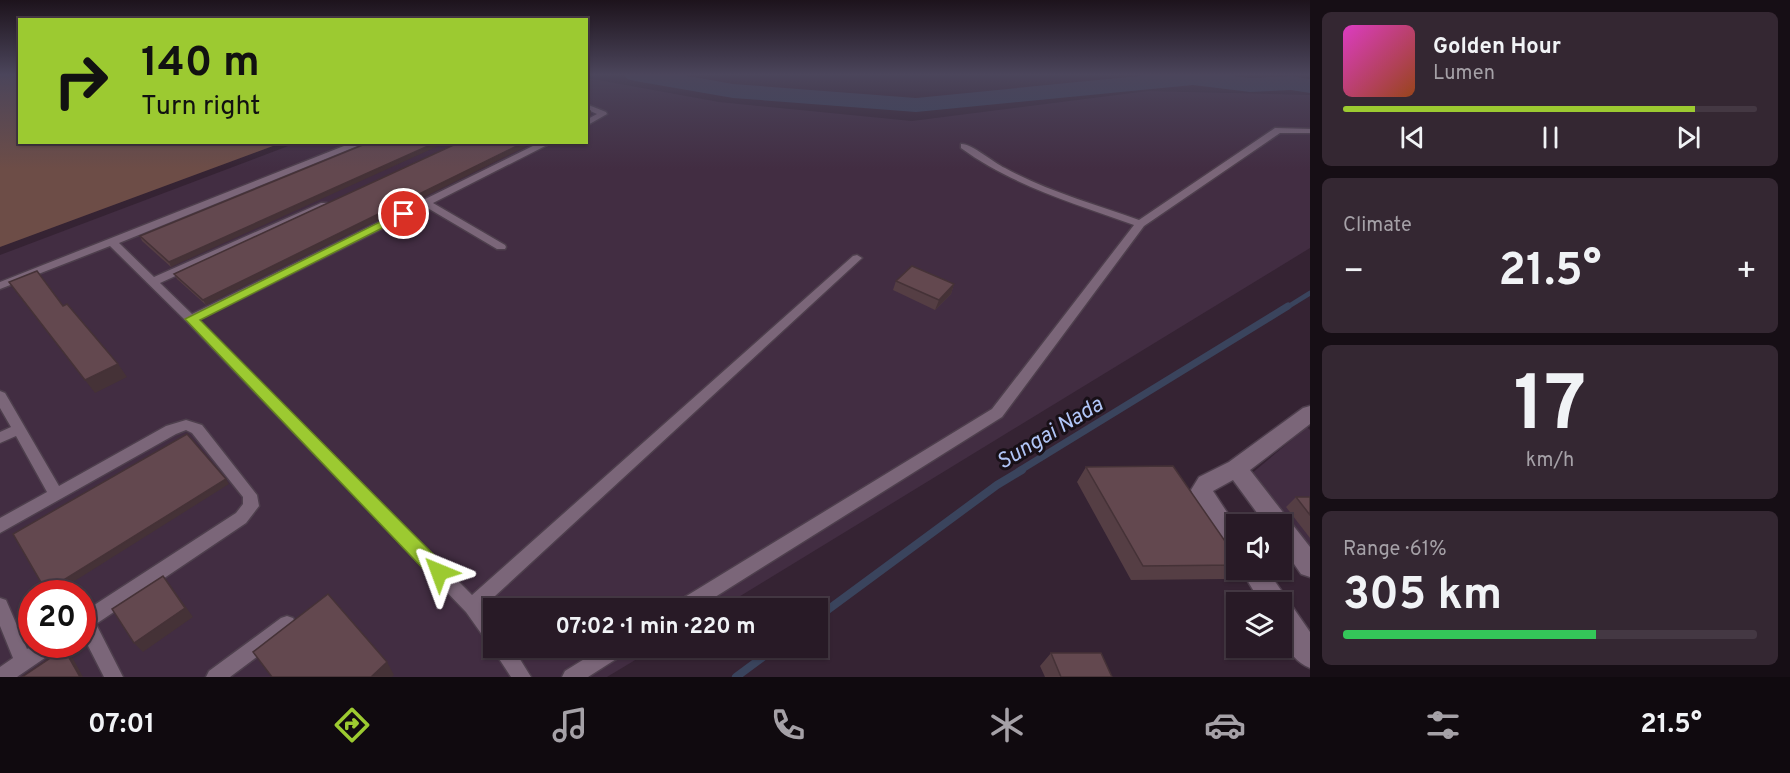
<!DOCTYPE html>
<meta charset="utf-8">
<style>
:root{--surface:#281a26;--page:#342732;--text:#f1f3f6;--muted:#a5a1a7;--line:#443843;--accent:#9cca31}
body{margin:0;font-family:Overpass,sans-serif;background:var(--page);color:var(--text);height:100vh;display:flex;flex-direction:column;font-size:22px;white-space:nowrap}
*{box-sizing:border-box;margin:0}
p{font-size:20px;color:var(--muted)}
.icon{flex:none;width:33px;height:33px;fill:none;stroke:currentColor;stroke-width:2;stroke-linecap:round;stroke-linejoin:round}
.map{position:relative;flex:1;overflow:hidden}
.details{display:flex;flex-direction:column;gap:12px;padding:12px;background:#160e15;width:480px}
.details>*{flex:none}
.hud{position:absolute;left:18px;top:18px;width:570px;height:126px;border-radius:0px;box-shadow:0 2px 4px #0004,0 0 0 2px var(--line);background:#9cca31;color:#111;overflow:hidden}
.controls{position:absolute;left:1226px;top:514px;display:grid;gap:12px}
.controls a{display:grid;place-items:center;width:66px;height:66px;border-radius:0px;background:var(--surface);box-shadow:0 2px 4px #0004,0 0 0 2px var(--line);font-size:30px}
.speed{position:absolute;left:18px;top:580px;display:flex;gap:12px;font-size:30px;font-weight:700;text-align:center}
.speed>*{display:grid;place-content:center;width:78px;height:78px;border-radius:50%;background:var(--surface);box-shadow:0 2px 4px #0004,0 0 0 2px var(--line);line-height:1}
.speed .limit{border:9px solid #d22;background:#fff;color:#111}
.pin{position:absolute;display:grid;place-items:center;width:51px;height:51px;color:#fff;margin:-26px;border:3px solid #fff;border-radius:50%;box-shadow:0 2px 6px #0007}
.me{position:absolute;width:66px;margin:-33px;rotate:316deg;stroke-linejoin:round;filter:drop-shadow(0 0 4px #0008)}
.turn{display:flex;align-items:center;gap:21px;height:126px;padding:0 24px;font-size:27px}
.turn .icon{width:78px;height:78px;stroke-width:2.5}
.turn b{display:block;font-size:42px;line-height:51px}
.big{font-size:45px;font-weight:700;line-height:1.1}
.details .card{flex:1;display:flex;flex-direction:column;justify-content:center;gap:9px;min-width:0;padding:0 21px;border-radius:9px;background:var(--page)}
.details .dial{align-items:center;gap:0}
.dial b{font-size:78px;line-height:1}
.song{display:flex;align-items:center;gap:18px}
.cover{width:72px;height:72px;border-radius:9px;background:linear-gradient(135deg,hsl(310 70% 55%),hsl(20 70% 35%))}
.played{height:6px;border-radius:3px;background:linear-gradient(90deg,var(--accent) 85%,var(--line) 85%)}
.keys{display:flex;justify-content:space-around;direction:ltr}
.heat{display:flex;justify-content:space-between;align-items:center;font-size:33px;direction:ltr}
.charge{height:9px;border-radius:4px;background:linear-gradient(90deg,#34c759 61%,var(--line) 0)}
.trip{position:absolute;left:483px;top:598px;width:345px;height:60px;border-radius:0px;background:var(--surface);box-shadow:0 2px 4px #0004,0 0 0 2px var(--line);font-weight:700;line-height:60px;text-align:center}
.dock{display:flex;height:96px;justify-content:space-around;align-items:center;background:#100a0f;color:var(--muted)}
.dock .icon{width:42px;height:42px}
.dock .current{color:var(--accent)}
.dock b{font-size:27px;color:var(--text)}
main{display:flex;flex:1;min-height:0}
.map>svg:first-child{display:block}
.built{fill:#422d42;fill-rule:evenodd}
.forest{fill:#6d4d47}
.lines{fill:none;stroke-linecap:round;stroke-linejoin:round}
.stream-far2{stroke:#3a445d;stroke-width:5}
.stream-far1{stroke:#3a445d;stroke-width:7}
.stream{stroke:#3a445d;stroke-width:8}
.river{fill:#3a445d;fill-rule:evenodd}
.service-casing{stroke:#4e3f4d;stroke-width:3}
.minor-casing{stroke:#4e3f4d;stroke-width:3}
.service{fill:#7b6679;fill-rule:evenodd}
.minor{fill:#7b6679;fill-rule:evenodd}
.wall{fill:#553e44}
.shaded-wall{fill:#453237}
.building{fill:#63484f;stroke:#453237;stroke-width:1.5}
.route{fill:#9cca31;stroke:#658320;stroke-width:1.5}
.labels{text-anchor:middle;stroke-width:6;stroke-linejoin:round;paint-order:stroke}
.water-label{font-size:22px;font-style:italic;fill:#b1c6f8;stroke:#181017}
</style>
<main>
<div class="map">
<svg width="1310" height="677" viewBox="0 0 1310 677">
<rect width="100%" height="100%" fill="#352333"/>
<path class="built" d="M 587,78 L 719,102 L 912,121 L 1148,91 L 1310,95 L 1310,248 L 719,609 L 494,609 L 494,648 L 655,648 L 607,677 L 0,677 L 0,255 L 296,143 L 586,142 ZM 32,594 L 82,594 L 82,645 L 32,645 Z
M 1307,427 L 1310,430 L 1310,552 L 1251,474 Z"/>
<path class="forest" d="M 0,74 L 19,74 L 20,142 L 281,143 L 0,247 Z"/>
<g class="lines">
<path class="stream-far2" d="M 1286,308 L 1310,293"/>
<path class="stream-far1" d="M 1019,471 L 1288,306"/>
<path class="stream" d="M 818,617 L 997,485 L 1022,470
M 736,677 L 775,648"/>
<path class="river" d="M 624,74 L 677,74 L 733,84 L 916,98 L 1159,74 L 1220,74 L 1250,78 L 1291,76 L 1310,79 L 1310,93 L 1291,90 L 1250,92 L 1193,85 L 916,112 L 733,98 L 635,81 L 627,79 Z"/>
<g class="service-casing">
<path id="service" d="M 586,104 L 606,112 L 607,114 L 586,126 L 586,120 L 597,114 L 586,109 Z
M 1275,128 L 1310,129 L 1310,133 L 1280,133 L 1144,226 L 1002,417 L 696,609 L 673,609 L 675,603 L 992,409 L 1134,225 C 1074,203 1013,186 961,148 L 961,144 C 971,143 994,163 1005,168 C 1047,191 1094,204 1139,220 Z
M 354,142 L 367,142 L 119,243 L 154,277 L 321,203 L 327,203 L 327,207 L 160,283 L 192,314 L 541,142 L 553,142 L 433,203 L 505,245 L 506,247 L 505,249 L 497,249 L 426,207 L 199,320 L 472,595 L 853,256 L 857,255 L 862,258 L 483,607 L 494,622 L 494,645 L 488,643 L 466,612 L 187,322 L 110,246 L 0,289 L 0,282 Z
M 0,391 L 5,393 L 59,486 L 166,426 L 186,420 L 202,425 L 257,495 L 259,506 L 246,523 L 96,624 L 123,677 L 104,677 L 82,634 L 82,613 L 236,513 L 243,504 L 243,497 L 192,433 L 186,430 L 176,434 L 0,533 L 0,518 L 47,492 L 16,436 L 0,443 L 0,432 L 11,427 L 0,408 Z
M 0,598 L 6,600 L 27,649 L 34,645 L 58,645 L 55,651 L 17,677 L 0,677 L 0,667 L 13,658 L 0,626 Z
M 287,616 L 293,618 L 296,624 L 293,630 L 230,677 L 206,677 L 209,671 L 281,618 Z
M 494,647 L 513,648 L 531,677 L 511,677 L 496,654 Z
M 602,648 L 627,648 L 624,654 L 588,677 L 562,677 L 565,671 Z"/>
</g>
<g class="minor-casing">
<path id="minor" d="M 1310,406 L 1310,424 L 1250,470 L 1310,547 L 1310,577 L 1301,574 L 1281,545 L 1281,525 L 1266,525 L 1233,480 L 1213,491 L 1236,526 L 1236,555 L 1228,552 L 1197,506 L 1191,490 L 1199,477 L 1229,462 L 1303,408 Z
M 1241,570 L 1267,570 L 1310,632 L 1310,668 C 1283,657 1281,628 1281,603 L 1261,603 Z"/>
</g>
<use href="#service" class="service"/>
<use href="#minor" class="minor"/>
</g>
<path class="wall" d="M 370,142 L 171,267 L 142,241 L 140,236 Z
M 460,142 L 206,305 L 177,279 L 174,274 Z
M 896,281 L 954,284 L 951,294 L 935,310 L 893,290 Z
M 1086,467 L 1236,557 L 1236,570 L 1227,579 L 1131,580 L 1077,482 Z
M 1296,497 L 1310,497 L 1310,538 L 1286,507 Z
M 1051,653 L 1112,677 L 1045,677 L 1040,666 Z"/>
<path class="shaded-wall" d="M 591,110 L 591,115 L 586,117 L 586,113 Z
M 437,142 L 447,142 L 171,267 L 169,262 Z
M 525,142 L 535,142 L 206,305 L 203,300 Z
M 954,284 L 951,294 L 935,310 L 939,300 Z
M 118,364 L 127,377 L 95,393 L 85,380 Z
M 226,479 L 229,484 L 54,594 L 50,594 L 46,591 Z
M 163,576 L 171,586 L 193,617 L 143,652 L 134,643 Z
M 64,649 L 70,653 L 83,677 L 80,677 Z
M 387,662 L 394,675 L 392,677 L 371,677 Z"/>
<path class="building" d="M 370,142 L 437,142 L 169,262 L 140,236 Z
M 460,142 L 525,142 L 203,300 L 174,274 Z
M 912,266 L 954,284 L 939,300 L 896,281 Z
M 37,271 L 63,306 L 67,304 L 118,364 L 85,380 L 9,282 Z
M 187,434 L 226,479 L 46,591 L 13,534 Z
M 1173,466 L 1236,557 L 1236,565 L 1143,566 L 1086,467 Z
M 1296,497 L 1310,497 L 1310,515 Z
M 163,576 L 185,608 L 134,643 L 112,609 Z
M 328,594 L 387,662 L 371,677 L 272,677 L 253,652 Z
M 64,649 L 80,677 L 22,677 Z
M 1051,653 L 1101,653 L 1112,677 L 1061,677 Z"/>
<linearGradient id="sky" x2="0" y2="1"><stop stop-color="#1d131c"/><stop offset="0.44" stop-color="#4b455b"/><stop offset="1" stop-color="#4b455b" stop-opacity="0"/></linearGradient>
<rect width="1310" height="169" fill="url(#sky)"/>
<path class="route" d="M 400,212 L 410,214 L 200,320 L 445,566 L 448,572 L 445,578 L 439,580 L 432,578 L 185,319 Z"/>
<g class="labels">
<g class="water-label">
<text transform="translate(1049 432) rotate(-31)" y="8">Sungai Nada</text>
</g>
</g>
</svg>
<div class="controls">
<a><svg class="icon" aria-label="sound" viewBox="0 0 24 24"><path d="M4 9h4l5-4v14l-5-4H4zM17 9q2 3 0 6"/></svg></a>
<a><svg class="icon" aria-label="layers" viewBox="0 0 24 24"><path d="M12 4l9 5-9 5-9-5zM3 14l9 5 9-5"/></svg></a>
</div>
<div class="speed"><div class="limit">20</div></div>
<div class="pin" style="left:404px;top:214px;background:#d93025"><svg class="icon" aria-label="arrive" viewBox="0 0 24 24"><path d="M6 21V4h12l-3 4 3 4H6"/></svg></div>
<svg class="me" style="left:439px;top:572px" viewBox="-20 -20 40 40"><path d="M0-17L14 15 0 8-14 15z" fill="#9cca31" stroke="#fff" stroke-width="4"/></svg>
<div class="trip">07:02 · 1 min · 220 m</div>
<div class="hud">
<div class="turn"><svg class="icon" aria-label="right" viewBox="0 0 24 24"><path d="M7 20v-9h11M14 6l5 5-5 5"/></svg><div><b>140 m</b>Turn right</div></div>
</div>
</div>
<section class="details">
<div class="card">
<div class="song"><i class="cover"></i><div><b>Golden Hour</b><p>Lumen</p></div></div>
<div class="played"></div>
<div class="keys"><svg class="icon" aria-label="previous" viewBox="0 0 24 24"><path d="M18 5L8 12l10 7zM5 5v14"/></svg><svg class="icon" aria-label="pause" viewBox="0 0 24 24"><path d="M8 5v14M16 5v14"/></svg><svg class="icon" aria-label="next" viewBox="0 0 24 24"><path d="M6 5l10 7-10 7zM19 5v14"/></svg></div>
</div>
<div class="card"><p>Climate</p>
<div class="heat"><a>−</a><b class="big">21.5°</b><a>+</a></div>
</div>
<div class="card dial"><b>17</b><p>km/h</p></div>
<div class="card"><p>Range · 61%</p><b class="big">305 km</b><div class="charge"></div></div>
</section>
</main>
<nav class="dock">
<b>07:01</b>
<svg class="icon current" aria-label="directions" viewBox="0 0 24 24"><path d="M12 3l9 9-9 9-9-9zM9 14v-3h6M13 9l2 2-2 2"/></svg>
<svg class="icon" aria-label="music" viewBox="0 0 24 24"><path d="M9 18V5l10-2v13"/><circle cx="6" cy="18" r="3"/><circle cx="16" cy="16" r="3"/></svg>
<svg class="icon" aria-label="phone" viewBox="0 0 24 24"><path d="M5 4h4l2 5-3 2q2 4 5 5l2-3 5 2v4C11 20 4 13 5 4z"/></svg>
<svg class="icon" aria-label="climate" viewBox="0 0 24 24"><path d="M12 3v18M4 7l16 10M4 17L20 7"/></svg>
<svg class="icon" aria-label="car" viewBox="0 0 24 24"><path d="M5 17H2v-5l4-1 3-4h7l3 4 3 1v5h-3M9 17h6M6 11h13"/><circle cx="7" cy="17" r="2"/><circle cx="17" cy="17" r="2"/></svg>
<svg class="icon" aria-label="filters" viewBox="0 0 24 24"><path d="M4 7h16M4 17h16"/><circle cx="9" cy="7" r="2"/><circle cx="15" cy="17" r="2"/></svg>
<b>21.5°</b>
</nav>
